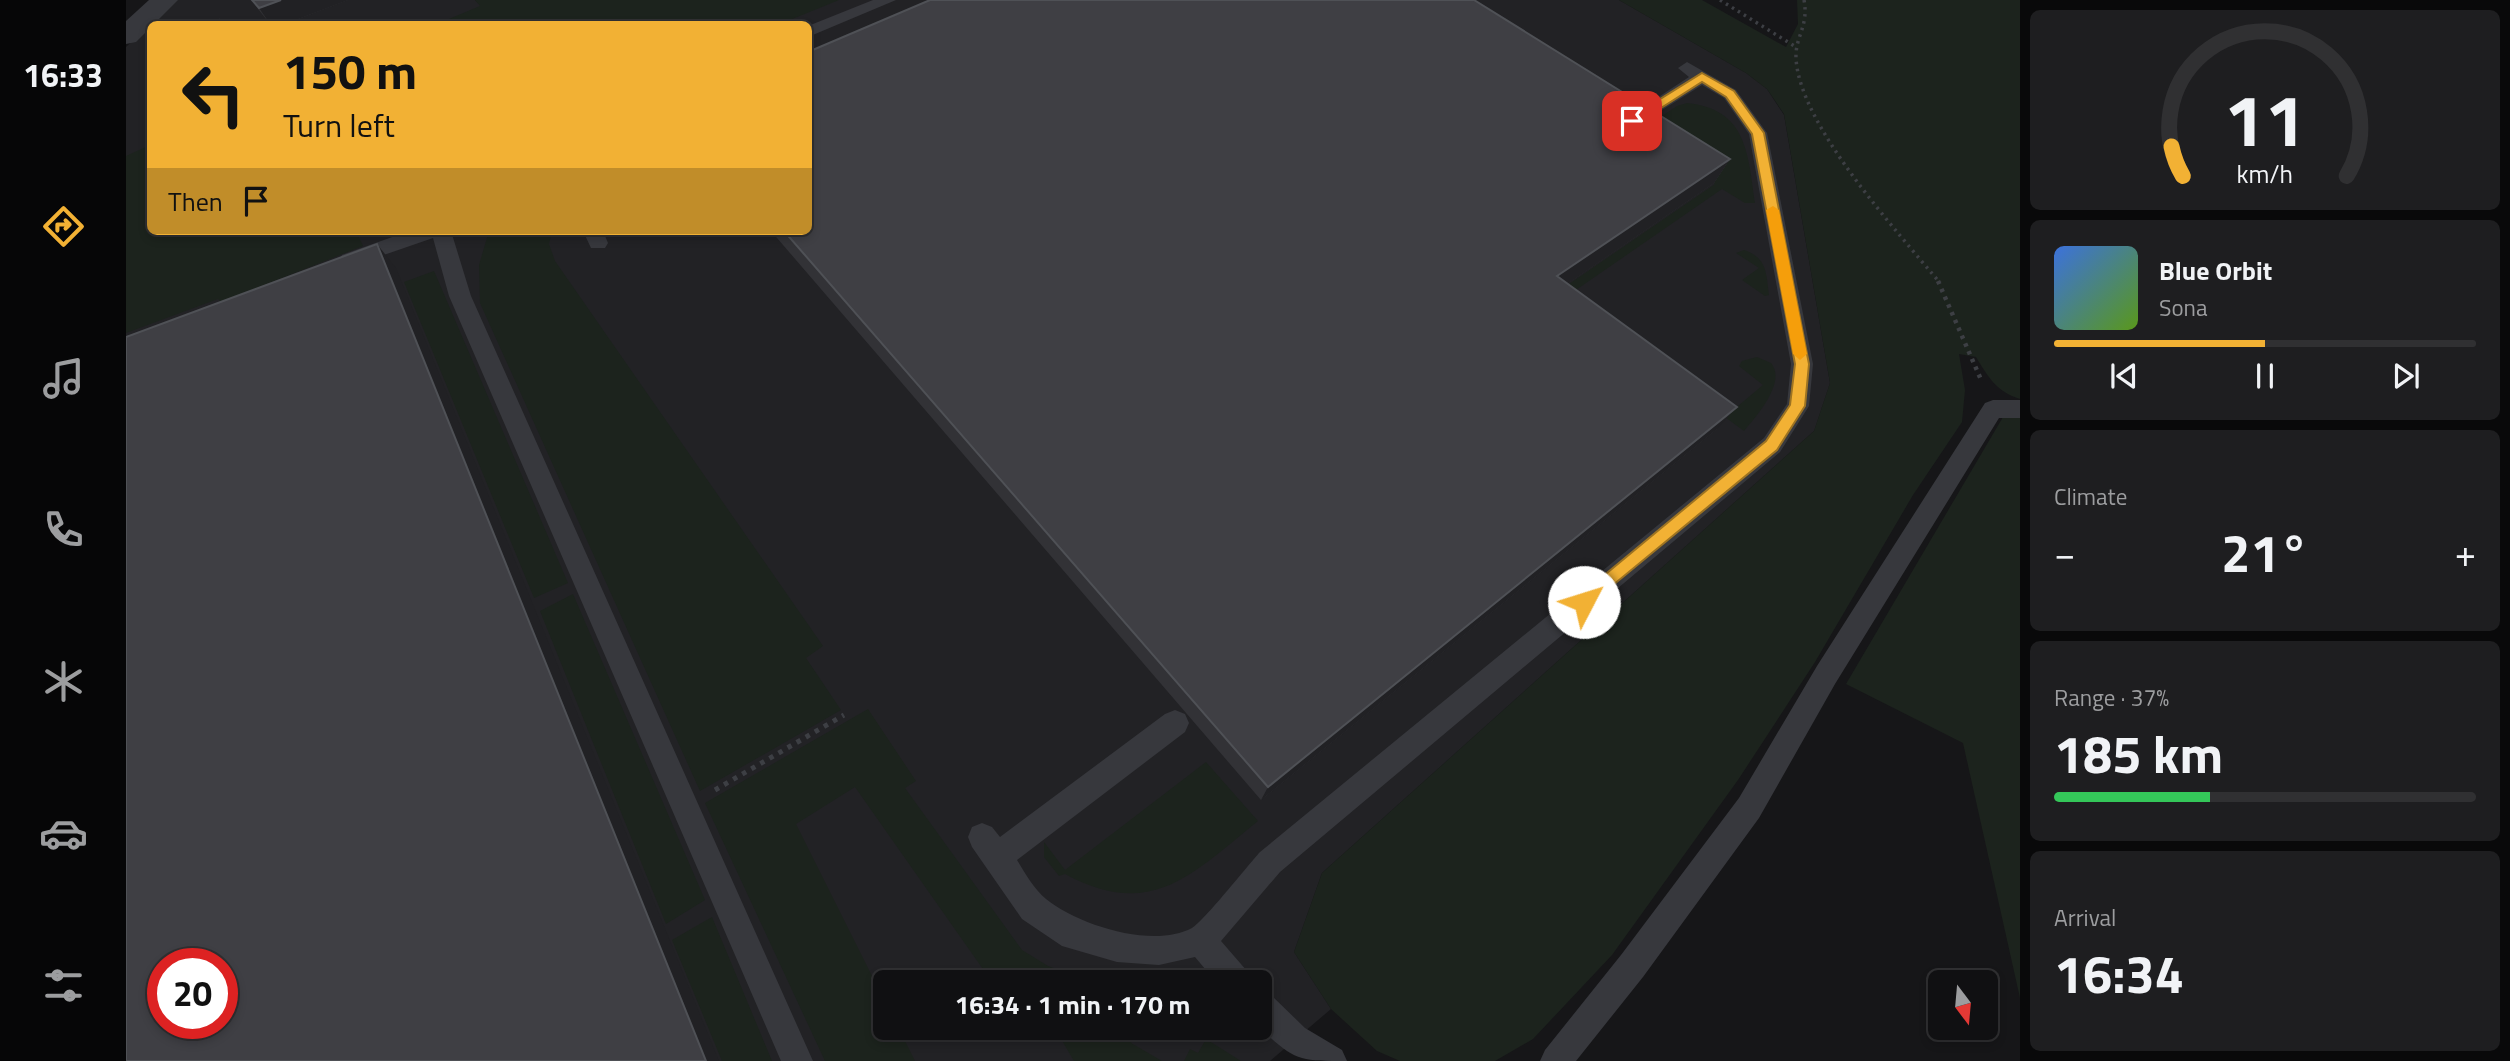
<!DOCTYPE html>
<meta charset="utf-8">
<style>
:root{--surface:#101012;--page:#1e1e20;--text:#f1f3f6;--muted:#9c9d9f;--line:#303032;--accent:#f2b134}
body{margin:0;font-family:"Titillium Web",sans-serif;background:var(--page);color:var(--text);height:100vh;display:flex;flex-direction:column;font-size:26px;white-space:nowrap}
*{box-sizing:border-box;margin:0}
p{font-size:23px;color:var(--muted)}
.icon{flex:none;width:38px;height:38px;fill:none;stroke:currentColor;stroke-width:2;stroke-linecap:round;stroke-linejoin:round}
.map{position:relative;flex:1;overflow:hidden}
.drawer{display:flex;flex-direction:column;gap:10px;padding:10px;background:#09090a;width:490px}
.drawer>*{flex:none}
.banner{position:absolute;left:21px;top:21px;width:665px;height:214px;border-radius:10px;box-shadow:0 4px 10px #0003,0 0 0 2px var(--line);background:#f2b134;color:#111;overflow:hidden}
.needle{width:46px;rotate:164deg}
.tools{position:absolute;left:1802px;top:970px;display:grid;gap:14px}
.tools a{display:grid;place-items:center;width:70px;height:70px;border-radius:10px;background:var(--surface);box-shadow:0 4px 10px #0003,0 0 0 2px var(--line);font-size:35px}
.speed{position:absolute;left:21px;top:948px;display:flex;gap:14px;font-size:35px;font-weight:700;text-align:center}
.speed>*{display:grid;place-content:center;width:91px;height:91px;border-radius:50%;background:var(--surface);box-shadow:0 4px 10px #0003,0 0 0 2px var(--line);line-height:1}
.speed .limit{border:10px solid #d22;background:#fff;color:#111}
.pin{position:absolute;display:grid;place-items:center;width:60px;height:60px;color:#fff;margin:-30px;border-radius:14px;box-shadow:0 4px 10px #0006}
.me{position:absolute;width:77px;margin:-38px;rotate:50deg;stroke-linejoin:round;filter:drop-shadow(0 0 5px #0008)}
.turn{display:flex;align-items:center;gap:24px;height:147px;padding:0 21px;font-size:32px}
.turn .icon{width:91px;height:91px;stroke-width:2.5}
.turn b{display:block;font-size:49px;line-height:60px}
.then{display:flex;align-items:center;height:66px;padding:0 21px;background:#0003;gap:14px;font-size:26px}
.big{font-size:52px;font-weight:700;line-height:1.1}
.drawer .card{flex:1;display:flex;flex-direction:column;justify-content:center;gap:10px;min-width:0;padding:0 24px;border-radius:10px;background:var(--page)}
.drawer .dial{align-items:center;gap:0}
.dial svg{height:182px;overflow:visible;fill:none;stroke:var(--line);stroke-width:7;stroke-linecap:round;text-anchor:middle}
.dial text{fill:var(--text);stroke:none}
.song{display:flex;align-items:center;gap:21px}
.cover{width:84px;height:84px;border-radius:10px;background:linear-gradient(135deg,hsl(220 70% 55%),hsl(90 70% 35%))}
.played{height:7px;border-radius:4px;background:linear-gradient(90deg,var(--accent) 50%,var(--line) 50%)}
.keys{display:flex;justify-content:space-around;direction:ltr}
.heat{display:flex;justify-content:space-between;align-items:center;font-size:38px;direction:ltr}
.charge{height:10px;border-radius:5px;background:linear-gradient(90deg,#34c759 37%,var(--line) 0)}
.trip{position:absolute;left:747px;top:970px;width:399px;height:70px;border-radius:10px;background:var(--surface);box-shadow:0 4px 10px #0003,0 0 0 2px var(--line);font-weight:700;line-height:70px;text-align:center}
main{display:flex;flex:1;min-height:0}
.dock{display:flex;flex-direction:column;width:126px;justify-content:space-around;align-items:center;background:#060607;color:var(--muted)}
.dock .icon{width:49px;height:49px}
.dock .on{color:var(--accent)}
.dock b{font-size:32px;color:var(--text)}
.map>svg:first-child{display:block}
.built{fill:#222225;fill-rule:evenodd}
.green{fill:#1c231d}
.lines{fill:none;stroke-linecap:round;stroke-linejoin:round}
.path-far2{stroke:#3d3f44;stroke-width:3.5;stroke-dasharray:2.5 4.5;stroke-linecap:butt}
.path-far1{stroke:#3d3f44;stroke-width:4.5;stroke-dasharray:3.5 5;stroke-linecap:butt}
.path{stroke:#3d3f44;stroke-width:5;stroke-dasharray:4.5 6;stroke-linecap:butt}
.service{fill:#37383d;fill-rule:evenodd}
.minor{fill:#37383d;fill-rule:evenodd}
.wall{fill:#323236}
.shaded-wall{fill:#212124}
.building{fill:#3f3f44;stroke:#4f5156;stroke-width:2;fill-rule:evenodd}
.route{fill:#f2b134;stroke:#9d7322;stroke-width:2}
.slow{fill:#f59e0b}
</style>
<main>
<nav class="dock">
<b>16:33</b>
<svg class="icon on" aria-label="directions" viewBox="0 0 24 24"><path d="M12 3l9 9-9 9-9-9zM9 14v-3h6M13 9l2 2-2 2"/></svg>
<svg class="icon" aria-label="music" viewBox="0 0 24 24"><path d="M9 18V5l10-2v13"/><circle cx="6" cy="18" r="3"/><circle cx="16" cy="16" r="3"/></svg>
<svg class="icon" aria-label="phone" viewBox="0 0 24 24"><path d="M5 4h4l2 5-3 2q2 4 5 5l2-3 5 2v4C11 20 4 13 5 4z"/></svg>
<svg class="icon" aria-label="climate" viewBox="0 0 24 24"><path d="M12 3v18M4 7l16 10M4 17L20 7"/></svg>
<svg class="icon" aria-label="car" viewBox="0 0 24 24"><path d="M5 17H2v-5l4-1 3-4h7l3 4 3 1v5h-3M9 17h6M6 11h13"/><circle cx="7" cy="17" r="2"/><circle cx="17" cy="17" r="2"/></svg>
<svg class="icon" aria-label="filters" viewBox="0 0 24 24"><path d="M4 7h16M4 17h16"/><circle cx="9" cy="7" r="2"/><circle cx="15" cy="17" r="2"/></svg>
</nav>
<div class="map">
<svg width="1894" height="1061" viewBox="0 0 1894 1061">
<rect width="100%" height="100%" fill="#161618"/>
<path class="built" d="M 50,0 L 349,0 L 373,24 L 24,24 L 24,231 L 682,231 L 682,24 L 603,24 L 653,0 L 1493,0 L 1620,73 L 1641,89 L 1658,115 L 1704,383 L 1688,431 L 1196,873 L 1168,952 L 1205,1009 L 1144,1061 L 0,1061 L 0,47 ZM 37,964 L 96,964 L 96,1024 L 37,1024 ZM 760,982 L 1134,982 L 1134,1027 L 760,1027 Z"/>
<path class="green" d="M 349,0 L 713,0 L 654,24 L 311,24 L 354,6 Z
M 1493,0 L 1576,0 L 1660,47 L 1672,24 L 1671,0 L 1894,0 L 1894,399 C 1871,392 1862,377 1850,357 L 1833,354 L 1839,390 L 1836,422 L 1787,495 L 1689,662 L 1612,780 L 1486,955 L 1407,1039 L 1369,1061 L 1274,1061 L 1251,1051 L 1205,1009 L 1168,952 L 1196,873 L 1688,431 L 1704,383 L 1658,114 L 1641,89 L 1620,73 Z
M 1561,103 C 1621,109 1622,154 1629,203 L 1619,203 L 1596,189 L 1434,301 L 1427,295 L 1589,184 L 1511,133 L 1551,106 Z
M 24,145 L 24,231 L 230,231 L 237,246 L 95,302 L 92,299 L 0,333 L 0,156 Z
M 363,231 L 426,231 L 423,244 L 429,261 L 697,646 L 680,658 L 715,710 L 574,791 L 354,303 L 353,265 Z
M 1618,250 C 1641,258 1640,272 1643,295 L 1639,296 L 1616,280 L 1633,268 L 1610,253 Z
M 308,271 L 442,583 L 408,598 L 278,282 Z
M 1631,357 L 1645,363 C 1661,382 1630,417 1618,431 L 1599,417 L 1637,385 L 1613,366 L 1616,361 Z
M 1894,415 L 1894,998 L 1837,743 L 1720,684 L 1877,417 Z
M 447,594 L 579,900 L 540,924 L 414,611 Z
M 742,709 L 790,781 L 779,788 L 896,950 L 922,966 L 960,980 L 866,982 L 729,787 L 670,824 L 759,1002 L 760,1027 L 772,1027 L 789,1061 L 699,1061 L 579,803 Z
M 1080,762 L 1132,821 C 1066,874 1026,921 939,874 L 933,876 L 918,857 L 918,842 L 939,870 Z
M 586,917 L 646,1061 L 596,1061 L 546,940 Z
M 928,1027 L 1012,1027 L 1005,1043 L 1036,1061 L 948,1061 Z
M 1080,1039 L 1115,1061 L 1058,1061 L 1064,1049 L 1072,1053 Z"/>
<g class="lines">
<path class="path-far2" d="M 1594,0 L 1670,47
M 1678,0 C 1683,26 1669,37 1670,58 C 1673,125 1771,231 1814,283"/>
<path class="path-far1" d="M 1812,281 L 1856,382"/>
<path class="path" d="M 589,790 L 718,715"/>
<path class="service" d="M 747,0 L 770,0 L 682,37 L 682,26 Z
M 1561,62 L 1610,90 L 1641,133 L 1687,364 L 1683,406 L 1654,452 L 1154,872 L 1095,941 L 1121,971 L 1125,982 L 1090,982 L 1069,957 L 1033,965 L 991,962 L 936,946 L 896,919 L 846,847 L 842,837 L 846,827 L 856,823 L 866,827 L 874,837 L 1039,714 L 1049,710 L 1059,714 L 1063,723 L 1059,732 L 891,860 C 899,873 908,889 920,899 C 952,925 1027,949 1066,928 C 1078,921 1122,865 1134,852 L 1638,438 L 1661,404 L 1665,364 L 1623,134 L 1598,98 L 1576,85 L 1512,125 L 1505,127 L 1496,121 L 1563,77 L 1552,68 Z
M 283,231 L 325,231 L 345,296 L 687,1061 L 655,1061 L 323,296 L 307,238 L 223,267 L 216,265 L 213,260 L 216,255 Z
M 457,231 L 477,231 L 482,243 L 479,248 L 465,248 Z
M 1867,400 L 1894,400 L 1894,418 L 1873,418 L 1709,684 L 1633,818 L 1517,977 L 1450,1061 L 1414,1061 L 1419,1050 L 1495,955 L 1613,798 L 1691,666 L 1859,403 Z
M 1134,990 L 1145,995 L 1179,1028 L 1216,1050 L 1221,1061 C 1172,1061 1169,1061 1133,1027 Z"/>
<path class="minor" d="M 23,0 L 52,0 L 10,42 L 0,44 L 0,21 Z"/>
</g>
<path class="wall" d="M 125,0 L 222,0 L 159,24 L 144,24 Z
M 1604,159 L 1588,183 L 1441,284 L 1591,429 L 1135,800 L 645,231 L 682,231 Z"/>
<path class="shaded-wall" d="M 155,0 L 222,0 L 159,24 L 144,24 L 133,8 Z
M 1604,159 L 1588,183 L 1418,300 L 1431,276 Z
M 251,244 L 270,268 L 593,1061 L 580,1061 Z
M 1611,407 L 1591,429 L 1135,800 L 1142,787 Z"/>
<path class="building" d="M 126,0 L 155,0 L 133,8 Z
M 804,0 L 1348,0 L 1604,159 L 1431,276 L 1611,407 L 1142,787 L 658,231 L 682,231 L 682,52 Z
M 93,20 L 96,24 L 81,24 Z
M 251,244 L 580,1061 L 0,1061 L 0,337 ZM 37,964 L 96,964 L 96,1024 L 37,1024 Z"/>
<path class="route" d="M 1576,73 L 1608,91 L 1638,133 L 1683,364 L 1679,406 L 1651,450 L 1458,609 L 1452,607 L 1452,597 L 1640,441 L 1664,405 L 1669,364 L 1626,134 L 1600,97 L 1576,82 L 1510,124 L 1499,121 Z"/>
<path class="slow" d="M 1647,206 L 1653,210 L 1681,354 L 1674,360 L 1667,354 L 1640,210 Z"/>
</svg>
<div class="tools">
<a><svg class="needle" viewBox="-14 -14 28 28"><path d="M0-13l5 13h-10z" fill="#e53935"/><path d="M0 13l5-13h-10z" fill="#9c9d9f"/></svg></a>
</div>
<div class="speed"><div class="limit">20</div></div>
<div class="pin" style="left:1506px;top:121px;background:#d93025"><svg class="icon" aria-label="arrive" viewBox="0 0 24 24"><path d="M6 21V4h12l-3 4 3 4H6"/></svg></div>
<svg class="me" style="left:1458px;top:602px" viewBox="-20 -20 40 40"><circle r="19" fill="#fff"/><path d="M0-13L10 11 0 6-10 11z" fill="#f2b134"/></svg>
<div class="trip">16:34 · 1 min · 170 m</div>
<div class="banner">
<div class="turn"><svg class="icon" aria-label="left" viewBox="0 0 24 24"><path d="M17 20v-9H6M10 6l-5 5 5 5"/></svg><div><b>150 m</b>Turn left</div></div>
<div class="then">Then<svg class="icon" aria-label="arrive" viewBox="0 0 24 24"><path d="M6 21V4h12l-3 4 3 4H6"/></svg></div>
</div>
</div>
<section class="drawer">
<div class="card dial"><svg viewBox="0 0 100 80">
<path d="M14 69A42 42 0 1 1 86 69"/>
<path d="M14 69A42 42 0 0 1 9 56" stroke="#f2b134"/>
<text x="50" y="56" font-size="32" font-weight="700">11</text>
<text x="50" y="72" font-size="11">km/h</text>
</svg></div>
<div class="card">
<div class="song"><i class="cover"></i><div><b>Blue Orbit</b><p>Sona</p></div></div>
<div class="played"></div>
<div class="keys"><svg class="icon" aria-label="previous" viewBox="0 0 24 24"><path d="M18 5L8 12l10 7zM5 5v14"/></svg><svg class="icon" aria-label="pause" viewBox="0 0 24 24"><path d="M8 5v14M16 5v14"/></svg><svg class="icon" aria-label="next" viewBox="0 0 24 24"><path d="M6 5l10 7-10 7zM19 5v14"/></svg></div>
</div>
<div class="card"><p>Climate</p>
<div class="heat"><a>−</a><b class="big">21°</b><a>+</a></div>
</div>
<div class="card"><p>Range · 37%</p><b class="big">185 km</b><div class="charge"></div></div>
<div class="card"><p>Arrival</p><b class="big">16:34</b></div>
</section>
</main>
